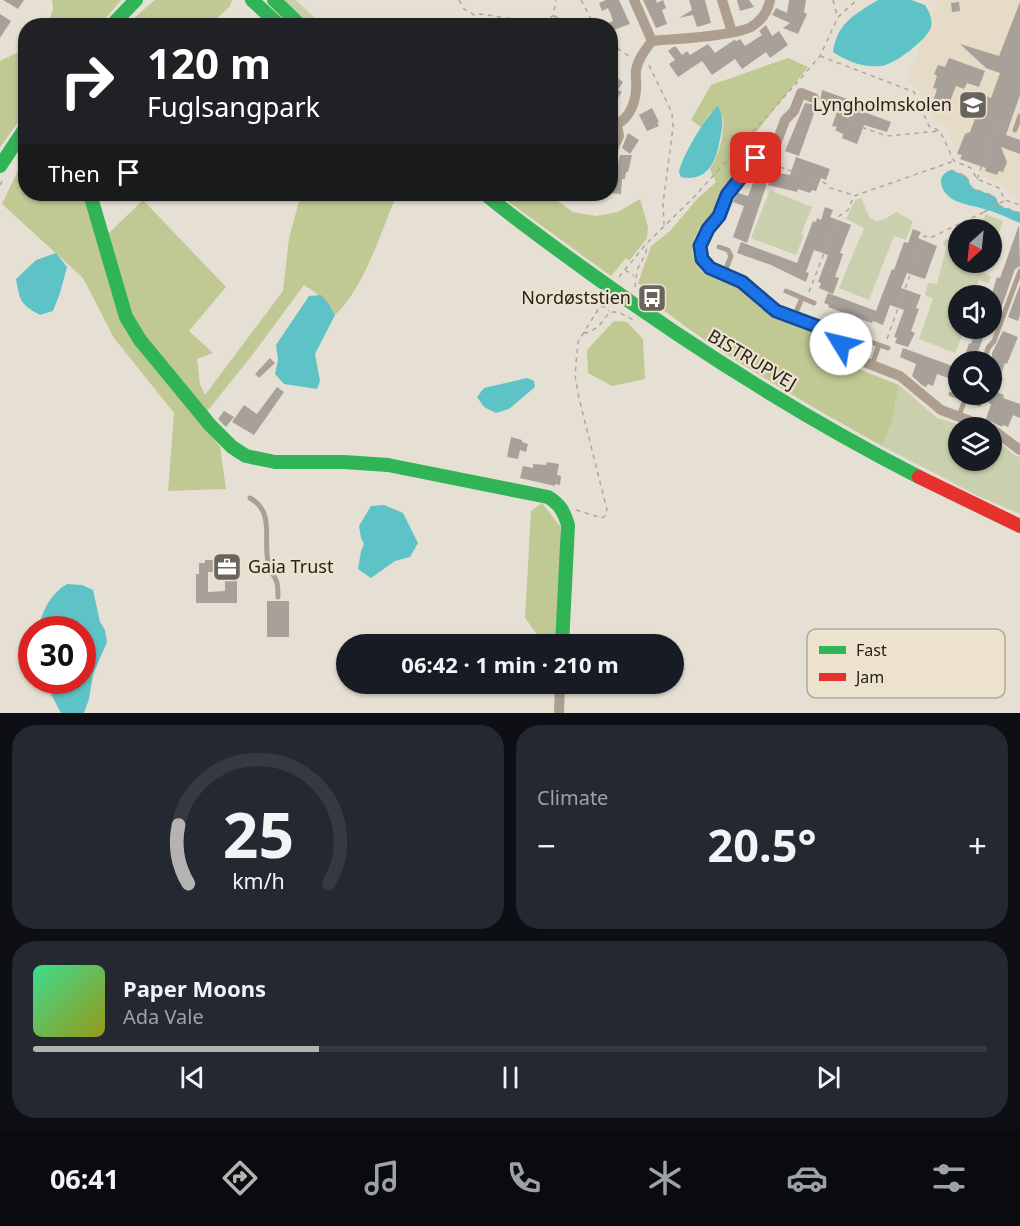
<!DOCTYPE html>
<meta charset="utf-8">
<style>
:root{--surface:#171b24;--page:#242831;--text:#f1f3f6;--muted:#9ea1a6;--line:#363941;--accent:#b4b3b1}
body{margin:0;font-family:"Noto Sans",sans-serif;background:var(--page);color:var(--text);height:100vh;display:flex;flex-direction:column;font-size:22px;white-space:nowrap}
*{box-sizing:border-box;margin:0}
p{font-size:20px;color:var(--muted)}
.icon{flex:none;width:33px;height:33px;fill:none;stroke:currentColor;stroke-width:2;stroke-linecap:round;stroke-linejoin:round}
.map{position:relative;height:713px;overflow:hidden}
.details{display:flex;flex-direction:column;gap:12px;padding:12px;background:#0d0f14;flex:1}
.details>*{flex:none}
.guide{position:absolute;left:18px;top:18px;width:600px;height:183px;border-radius:24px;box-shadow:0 2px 4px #0004;background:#202124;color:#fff;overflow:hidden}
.needle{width:39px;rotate:207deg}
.controls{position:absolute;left:948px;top:219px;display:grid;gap:12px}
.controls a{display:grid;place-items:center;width:54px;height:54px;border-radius:50%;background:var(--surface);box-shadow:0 2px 4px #0004;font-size:30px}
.speed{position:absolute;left:18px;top:616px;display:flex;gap:12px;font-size:30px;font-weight:700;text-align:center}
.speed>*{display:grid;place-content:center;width:78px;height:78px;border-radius:50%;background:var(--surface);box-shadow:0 2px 4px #0004;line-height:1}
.speed .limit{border:9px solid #d22;background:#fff;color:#111}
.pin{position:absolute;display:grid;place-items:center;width:51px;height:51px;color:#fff;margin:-26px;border-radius:12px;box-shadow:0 3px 9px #0006}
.me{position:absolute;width:66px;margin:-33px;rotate:306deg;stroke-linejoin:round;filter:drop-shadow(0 0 4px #0008)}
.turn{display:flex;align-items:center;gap:21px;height:126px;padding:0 30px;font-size:27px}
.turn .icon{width:78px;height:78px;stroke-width:2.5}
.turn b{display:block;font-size:42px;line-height:51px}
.then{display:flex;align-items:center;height:57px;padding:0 30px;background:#0003;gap:12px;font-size:22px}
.big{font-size:45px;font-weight:700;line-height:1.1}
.details .widget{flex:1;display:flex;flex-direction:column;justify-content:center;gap:9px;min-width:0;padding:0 21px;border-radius:24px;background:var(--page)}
.details .dial{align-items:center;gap:0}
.dial svg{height:156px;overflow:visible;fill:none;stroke:var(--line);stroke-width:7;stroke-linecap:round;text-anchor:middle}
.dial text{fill:var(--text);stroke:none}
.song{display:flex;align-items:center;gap:18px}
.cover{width:72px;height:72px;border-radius:9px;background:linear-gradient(135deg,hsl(150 70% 55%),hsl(60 70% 35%))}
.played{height:6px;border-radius:3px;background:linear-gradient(90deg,var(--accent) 30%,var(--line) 30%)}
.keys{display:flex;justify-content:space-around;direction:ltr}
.heat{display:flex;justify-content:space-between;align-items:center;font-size:33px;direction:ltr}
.details .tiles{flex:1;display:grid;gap:12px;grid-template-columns:1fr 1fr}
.widget:last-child{grid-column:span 2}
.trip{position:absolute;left:336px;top:634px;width:348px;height:60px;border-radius:30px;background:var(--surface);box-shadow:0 2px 4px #0004;font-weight:700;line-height:60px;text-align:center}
.dock{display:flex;height:96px;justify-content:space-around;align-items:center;background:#090b0e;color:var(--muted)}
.dock .icon{width:42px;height:42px}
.dock .on{color:var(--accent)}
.dock b{font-size:27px;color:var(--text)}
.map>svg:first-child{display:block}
.built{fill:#e5dbc6}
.green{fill:#cad0ad}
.forest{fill:#c0c894}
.water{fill:#5ec3c6}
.building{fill:#a7a19a}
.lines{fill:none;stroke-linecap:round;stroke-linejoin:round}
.path{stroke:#b0a79c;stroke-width:1.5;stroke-dasharray:4.5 4.5;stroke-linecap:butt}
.lane{stroke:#ad9f90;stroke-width:5}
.street{stroke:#ad9f90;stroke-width:10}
.fast{stroke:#30b455;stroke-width:14}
.jam{stroke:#e5322d;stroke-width:14}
.path-bridge{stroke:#b0a79c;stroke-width:1.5;stroke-dasharray:4.5 4.5;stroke-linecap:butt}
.route-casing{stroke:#114b97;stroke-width:15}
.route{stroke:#1a73e8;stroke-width:10}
.labels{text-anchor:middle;stroke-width:4.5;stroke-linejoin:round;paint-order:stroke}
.poi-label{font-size:18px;fill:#27231c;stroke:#ede2cd;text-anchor:end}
.street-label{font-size:18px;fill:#27231c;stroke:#ede2cd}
.key{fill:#ede2cd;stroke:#b2a998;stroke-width:1.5}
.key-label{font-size:16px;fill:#27231c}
</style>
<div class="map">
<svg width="1020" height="713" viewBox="0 0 1020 713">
<rect width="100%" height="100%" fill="#e6e0d4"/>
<path class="built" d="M 938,0 L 1020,0 L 1020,199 L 1011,196 L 1003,185 L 983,176 L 977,167 L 959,158 L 946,128 L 935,121 L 918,88 L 905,82 Z"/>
<path class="green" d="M 282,0 L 296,0 L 322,25 L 310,25 Z
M 770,190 L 812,207 L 801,234 L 804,235 L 796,255 L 751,238 Z
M 861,198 L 870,218 L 876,221 L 885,219 L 896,212 L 913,221 L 906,240 L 894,236 L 869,300 L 839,288 L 864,228 L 846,219 L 855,200 Z
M 986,214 L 1003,221 L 992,252 L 992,230 L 988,229 L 991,223 L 982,220 Z
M 946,239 L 958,243 L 958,262 L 988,263 L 984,273 L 991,276 L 988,283 L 979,280 L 973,295 L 958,296 L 958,328 L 965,329 L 955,353 L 919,339 L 933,299 L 925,295 L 928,283 L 937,284 L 946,248 L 943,243 Z
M 899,385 L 937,418 L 968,427 L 958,428 L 958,460 L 992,460 L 992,435 L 1014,455 L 1020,457 L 1020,514 L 978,496 L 882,446 L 892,421 Z"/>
<path class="forest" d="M 52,0 L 121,0 L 100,25 L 48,25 L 53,9 Z
M 155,0 L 232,0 L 230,6 L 210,25 L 126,25 Z
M 25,49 L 25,113 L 0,147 L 0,61 Z
M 788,58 L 808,67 L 742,150 L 736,161 L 737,173 L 720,192 L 713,214 L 700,227 L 694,239 L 692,252 L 696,264 L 702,272 L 741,289 L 773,318 L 824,337 L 851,366 L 899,385 L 892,421 L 882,446 C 807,404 732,362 663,310 L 660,302 L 638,283 L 651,246 L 670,231 L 698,198 L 716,182 L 710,169 C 719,156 725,133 723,117 L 710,113 L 701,127 L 691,120 L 711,85 Z
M 25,161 L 26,194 L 84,194 L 124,326 L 220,447 L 226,489 L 168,491 L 174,413 L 114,338 L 83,278 L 2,204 L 21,164 Z
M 301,194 L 397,194 C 381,231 365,287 335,315 C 328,300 318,294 304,285 L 253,354 L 205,414 L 134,324 L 107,235 L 143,200 L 226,287 L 189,331 L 213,353 L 197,359 L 200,384 L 205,395 L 283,291 L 289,238 Z
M 498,194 L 548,194 L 573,212 L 596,216 L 618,212 L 640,199 L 648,227 L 647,238 L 629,261 L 626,258 L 611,276 Z
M 614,321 L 627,322 L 643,339 L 645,379 L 612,386 L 588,373 L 587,350 Z
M 542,503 L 560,526 L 561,543 L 556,645 L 545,645 L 525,618 L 531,511 Z"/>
<path class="water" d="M 878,0 L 911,0 L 925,5 C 929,12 933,18 931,27 C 928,39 894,65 881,66 C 863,68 847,61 833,52 C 837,23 855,14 878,0 Z
M 718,106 C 725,121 722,129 719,144 C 715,165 705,182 681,177 L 679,172 C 682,156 706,116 718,106 Z
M 951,170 L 966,176 L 972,188 L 994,196 L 1000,206 L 1020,213 L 1020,223 C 1008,218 996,212 984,209 C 975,206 965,205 956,201 C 942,195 933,176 951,170 Z
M 56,253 L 67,267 L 60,293 L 53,311 L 40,315 C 20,304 20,301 16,279 L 36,260 Z
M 321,295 L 329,304 L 335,315 L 315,354 L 320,381 L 317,389 L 284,384 L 275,374 L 278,360 L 276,345 L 309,296 Z
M 527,378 L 534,381 L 535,387 L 509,409 L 496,413 L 484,407 L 477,397 L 484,388 Z
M 384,505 L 403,513 L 418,543 L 410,557 L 395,561 L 371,578 L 358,569 L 361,551 L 364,544 L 361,538 L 359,526 L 371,506 Z
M 67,584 L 82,585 L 93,590 L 100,622 L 105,630 L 107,642 L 93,674 L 89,699 L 84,713 L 61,713 L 44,681 L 82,681 L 82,630 L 38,630 C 42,611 50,594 67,584 Z"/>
<path class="building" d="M 3,0 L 24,0 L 18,9 Z
M 606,0 L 619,0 L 630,24 L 611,31 L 610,26 L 608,23 L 613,21 L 611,15 L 608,8 L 602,11 L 599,3 Z
M 643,0 L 656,0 L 657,3 L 663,0 L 666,8 L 662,10 L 667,24 L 656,28 Z
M 689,0 L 705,0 L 711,23 L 697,27 L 693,15 L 679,18 L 692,10 Z
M 737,0 L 749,0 L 754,7 L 740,11 Z
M 789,0 L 806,0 L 804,12 L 807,14 L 798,34 L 783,28 L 790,23 L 772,15 L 776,8 L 787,13 Z
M 959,2 L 960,11 L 952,12 L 951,3 Z
M 1020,2 L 1020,95 L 1006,135 L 1020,140 L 1020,154 L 1001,147 L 1007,162 L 1003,172 L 999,171 L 997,175 L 985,171 L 986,168 L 960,159 L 962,155 L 957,154 L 965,134 L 970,132 L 984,95 L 991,98 L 1000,73 L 986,68 L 960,44 L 999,56 Z
M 0,14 L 11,21 L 0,38 Z
M 766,25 L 772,36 L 779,31 L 788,45 L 770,58 L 766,52 L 742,69 L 735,59 L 712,75 L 702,61 L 678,77 L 669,64 L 675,60 L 668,51 L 673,47 L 676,47 L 682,55 L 687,51 L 690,55 L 708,44 L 715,53 L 734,40 L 737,41 L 740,39 L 745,46 L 762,35 L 759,31 Z
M 949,58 L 985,71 L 979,87 L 967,83 L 964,89 L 956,86 L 946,112 L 931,107 L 937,89 L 933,88 L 937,76 L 934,74 L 938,65 L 945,67 Z
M 610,73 L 623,82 L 618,90 L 622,92 L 610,109 Z
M 822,90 L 867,106 L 864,112 L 891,122 L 887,132 L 864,125 L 857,144 L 842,138 L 843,134 L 835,130 L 837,127 L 832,126 L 838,109 L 820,102 Z
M 805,103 L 817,105 L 799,156 L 785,151 Z
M 652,108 L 659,122 L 657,123 L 659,126 L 647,131 L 639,115 Z
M 628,133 L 639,140 L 630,154 L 622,148 Z
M 762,133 L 771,136 L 767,147 L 763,145 L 764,142 L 760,140 Z
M 620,155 L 632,155 L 628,172 L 626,172 L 625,179 L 622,179 L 621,194 L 610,193 L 610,176 L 616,172 Z
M 796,157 L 830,169 L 826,180 L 821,178 L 816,191 L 812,190 L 810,193 L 798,189 L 797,192 L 768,185 L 773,172 L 790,175 Z
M 755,178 L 767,183 L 747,243 L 733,237 L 744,206 L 733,202 L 738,193 L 748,196 Z
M 825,207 L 833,210 L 830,217 L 851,225 L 840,253 L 843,254 L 835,277 L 839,278 L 833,294 L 819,288 L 821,283 L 818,282 L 828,255 L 814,250 L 806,272 L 809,273 L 806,282 L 771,265 L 737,253 L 741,242 L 797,263 L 813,221 L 816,222 L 817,218 L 821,220 Z
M 1019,225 L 1020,266 L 1015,269 L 992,334 L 992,293 L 997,277 L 1000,278 Z
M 913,229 L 921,232 L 918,238 L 937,246 L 925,279 L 907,273 L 901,288 L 921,295 L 916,308 L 919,309 L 911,331 L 915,333 L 908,347 L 895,343 L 897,338 L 894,337 L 904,310 L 890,305 L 883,325 L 873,321 L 872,323 L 828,307 L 829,305 L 824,303 L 828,293 L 876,311 L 892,269 L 894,270 L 904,242 L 908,243 Z
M 1020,285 L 1020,315 L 1018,321 L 1008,317 Z
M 979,328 L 987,328 L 974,362 L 963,362 L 969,343 L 971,344 L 974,335 L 977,335 Z
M 1003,331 L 1018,337 L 1007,364 L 1005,363 L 1000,377 L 1003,378 L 997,392 L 1004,395 L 1003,398 L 1020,404 L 1020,418 L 1013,415 L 1008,427 L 1003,425 L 1002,427 L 986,419 L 991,404 L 988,403 L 992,395 L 992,367 L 994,360 L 992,358 L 992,353 Z
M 903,348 L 958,368 L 958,380 L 956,381 L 937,374 L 933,386 L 928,384 L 926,387 L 923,386 L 912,376 L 916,364 L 900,357 Z
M 270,358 L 275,363 L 259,378 L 255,374 Z
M 277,387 L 284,392 L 254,435 L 232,422 L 244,405 L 257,414 Z
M 224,411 L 234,417 L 226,427 L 218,419 Z
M 511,437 L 522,440 L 522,442 L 528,444 L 526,452 L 520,450 L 518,459 L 507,457 Z
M 547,462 L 559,464 L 557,475 L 561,476 L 560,485 L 555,484 L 555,486 L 520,478 L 523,466 L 533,468 L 533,464 L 546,465 Z
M 205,560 L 227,560 L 227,572 L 208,572 L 208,592 L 225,591 L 225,577 L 237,577 L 237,603 L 196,603 L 196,574 L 199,574 L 199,563 L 205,563 Z
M 267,601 L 289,601 L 289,637 L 267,637 Z"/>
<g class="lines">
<path class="path" d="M 459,0 L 464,9 L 474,15 L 481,14 L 513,19 L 547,19 L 553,16 L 556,0
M 581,0 L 595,26
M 833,0 L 837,16
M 554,16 L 574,26
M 610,43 L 630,57
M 820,56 L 914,92 L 929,126 L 940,131 L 954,161 L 971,168 L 977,179 L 999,188 L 1005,200 L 1020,205
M 649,65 L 672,113 L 673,127 L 663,204 L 664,225
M 795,85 L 820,56 L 838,17 L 857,0
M 823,105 L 844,115 L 858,126 L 887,136 L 939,131
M 780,167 L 825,183 L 830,188 L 853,195
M 951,170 L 966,176 L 972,188 L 994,196 L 1000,206 L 1020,213
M 977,179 L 997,124 L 1008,128
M 0,185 L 4,178
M 1000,203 L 1004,201
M 625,270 L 634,276
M 619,277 L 647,243 L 694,197 L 792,88
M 809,292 L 838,217 L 848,210 L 854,196 L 954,161
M 645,298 L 647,295 L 635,287 L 637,270 L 646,253 L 647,244
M 601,305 L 609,311
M 584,332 L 586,333 C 612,325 600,299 633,320
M 887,339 L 924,236 L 930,238 L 984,212
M 576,510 L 602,518 L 606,515 L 607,510 L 579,398 L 575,375 L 578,342 L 604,300"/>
<path class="lane" d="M 1015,130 L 1020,116
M 719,247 L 728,250 L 731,256 L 724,274
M 786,291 L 814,303
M 794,317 L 802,298
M 862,339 L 888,348
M 984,362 L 988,348 L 994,341 L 1020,271
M 872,365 L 879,345
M 951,394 L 979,404
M 959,416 L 965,399
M 250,498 C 275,512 263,538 268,562 C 269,570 275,576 277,583 C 278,587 278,593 278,597"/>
<path class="street" d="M 634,0 L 652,41
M 722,0 L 732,32
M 814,98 L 801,93 L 794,111 L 785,120 L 769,163 L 755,158 L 727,195 L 719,216 L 708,229 L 700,246 L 702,259 L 710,268 L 743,282 L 776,311 L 827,330 L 854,358 L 900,376 L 941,410 L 989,428
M 610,126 C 627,124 635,105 636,90 C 637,83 635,77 636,70 C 638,59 645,50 652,41 C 674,39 735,36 751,27 C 761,21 768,11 770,0
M 610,168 L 613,149 L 619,136 L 617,125
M 992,429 L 1020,450
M 559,713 L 560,684"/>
<path class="fast" d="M 252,0 L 280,26
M 274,0 L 301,26
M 111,26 L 136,0
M 0,166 L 26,127
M 90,194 L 126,317 L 140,340 L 210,425 L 232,447 L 246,456 L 275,462 L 344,462 L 388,465 L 548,497 C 560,504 564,512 568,525 L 562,645
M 485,194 C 517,221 553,246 587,271 C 693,348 802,417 919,477"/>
<path class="jam" d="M 919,477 L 1020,526"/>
<path class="path-bridge" d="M 984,212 L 1000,203"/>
</g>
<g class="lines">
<g class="route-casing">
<path id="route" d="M 756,158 L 727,195 L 719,216 L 708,229 L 700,246 L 702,259 L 710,268 L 742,282 L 776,311 L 827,330 L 841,344"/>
</g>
<use href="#route" class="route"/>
</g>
<defs>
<g id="school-square" transform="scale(1.5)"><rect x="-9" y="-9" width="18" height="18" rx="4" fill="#6a655c" stroke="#ede2cd"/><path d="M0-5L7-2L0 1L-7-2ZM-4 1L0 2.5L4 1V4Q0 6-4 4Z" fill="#fff"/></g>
<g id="bus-square" transform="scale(1.5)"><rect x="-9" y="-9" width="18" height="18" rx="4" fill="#6a655c" stroke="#ede2cd"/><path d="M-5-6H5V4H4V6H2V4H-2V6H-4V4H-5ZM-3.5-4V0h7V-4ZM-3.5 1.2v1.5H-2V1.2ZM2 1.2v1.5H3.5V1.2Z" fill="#fff"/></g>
<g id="office-square" transform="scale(1.5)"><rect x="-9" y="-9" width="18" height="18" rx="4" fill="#6a655c" stroke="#ede2cd"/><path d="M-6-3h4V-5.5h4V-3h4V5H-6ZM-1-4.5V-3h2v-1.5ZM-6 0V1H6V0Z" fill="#fff"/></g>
</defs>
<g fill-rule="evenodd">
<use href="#school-square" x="973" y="105"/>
<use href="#bus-square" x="652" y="298"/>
<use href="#office-square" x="227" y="567"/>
</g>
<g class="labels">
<g class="poi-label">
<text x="952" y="111">Lyngholmskolen</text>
<text x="631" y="304">Nordøststien</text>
<text x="248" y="573" text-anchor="start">Gaia Trust</text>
</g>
<g class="street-label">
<text transform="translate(752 360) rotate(31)" y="6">BISTRUPVEJ</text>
</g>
</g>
<rect x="807" y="629" width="198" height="69" rx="9" class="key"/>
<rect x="819" y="646" width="27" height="8" fill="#30b455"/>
<rect x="819" y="673" width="27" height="8" fill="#e5322d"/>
<g class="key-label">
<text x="856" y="656">Fast</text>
<text x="856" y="683">Jam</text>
</g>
</svg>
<div class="controls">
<a><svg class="needle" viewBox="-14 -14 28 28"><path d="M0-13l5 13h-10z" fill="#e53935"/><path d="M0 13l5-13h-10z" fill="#9ea1a6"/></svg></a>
<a><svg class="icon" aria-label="sound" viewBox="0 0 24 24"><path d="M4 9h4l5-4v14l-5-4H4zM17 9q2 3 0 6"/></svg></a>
<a><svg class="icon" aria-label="search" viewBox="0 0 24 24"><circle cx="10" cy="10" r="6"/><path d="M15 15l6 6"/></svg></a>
<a><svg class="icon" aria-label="layers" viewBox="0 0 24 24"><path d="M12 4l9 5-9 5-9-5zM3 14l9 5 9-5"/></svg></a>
</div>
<div class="speed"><div class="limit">30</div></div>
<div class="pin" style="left:756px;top:158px;background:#d93025"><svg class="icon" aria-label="arrive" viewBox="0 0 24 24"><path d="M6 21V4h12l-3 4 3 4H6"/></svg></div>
<svg class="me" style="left:841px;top:344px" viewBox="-20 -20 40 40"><circle r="19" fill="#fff"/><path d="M0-13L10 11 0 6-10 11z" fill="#1a73e8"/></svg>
<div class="trip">06:42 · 1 min · 210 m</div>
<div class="guide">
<div class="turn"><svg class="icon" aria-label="right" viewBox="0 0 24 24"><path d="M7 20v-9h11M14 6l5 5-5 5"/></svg><div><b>120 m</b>Fuglsangpark</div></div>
<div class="then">Then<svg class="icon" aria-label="arrive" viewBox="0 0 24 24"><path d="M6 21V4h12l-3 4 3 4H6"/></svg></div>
</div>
</div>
<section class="details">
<div class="tiles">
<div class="widget dial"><svg viewBox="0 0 100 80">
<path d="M14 69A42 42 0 1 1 86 69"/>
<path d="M14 69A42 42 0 0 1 9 39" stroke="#b4b3b1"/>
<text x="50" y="56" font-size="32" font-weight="700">25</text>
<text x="50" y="72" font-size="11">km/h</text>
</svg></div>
<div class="widget"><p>Climate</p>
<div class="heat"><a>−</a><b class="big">20.5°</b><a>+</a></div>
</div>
<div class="widget">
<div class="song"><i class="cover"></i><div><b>Paper Moons</b><p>Ada Vale</p></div></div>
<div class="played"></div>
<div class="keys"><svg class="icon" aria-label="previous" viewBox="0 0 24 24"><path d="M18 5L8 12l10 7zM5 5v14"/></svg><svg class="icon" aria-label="pause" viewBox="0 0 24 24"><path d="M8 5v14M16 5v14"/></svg><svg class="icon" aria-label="next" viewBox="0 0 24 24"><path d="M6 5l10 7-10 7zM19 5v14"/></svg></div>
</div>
</div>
</section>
<nav class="dock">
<b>06:41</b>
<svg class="icon on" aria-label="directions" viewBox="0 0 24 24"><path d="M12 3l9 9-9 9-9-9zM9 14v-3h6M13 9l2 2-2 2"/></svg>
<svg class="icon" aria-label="music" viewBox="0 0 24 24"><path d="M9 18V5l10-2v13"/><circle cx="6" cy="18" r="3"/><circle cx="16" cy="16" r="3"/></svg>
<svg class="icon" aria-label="phone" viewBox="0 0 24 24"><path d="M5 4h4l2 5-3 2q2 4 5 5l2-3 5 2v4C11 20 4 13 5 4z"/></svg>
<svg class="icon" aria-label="climate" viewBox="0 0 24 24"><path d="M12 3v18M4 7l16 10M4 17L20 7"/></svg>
<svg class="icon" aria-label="car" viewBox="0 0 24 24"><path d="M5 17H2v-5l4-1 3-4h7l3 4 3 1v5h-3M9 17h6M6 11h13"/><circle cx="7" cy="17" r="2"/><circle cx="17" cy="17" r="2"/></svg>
<svg class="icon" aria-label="filters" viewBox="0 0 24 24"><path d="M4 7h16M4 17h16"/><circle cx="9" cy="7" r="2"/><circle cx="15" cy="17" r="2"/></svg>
</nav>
